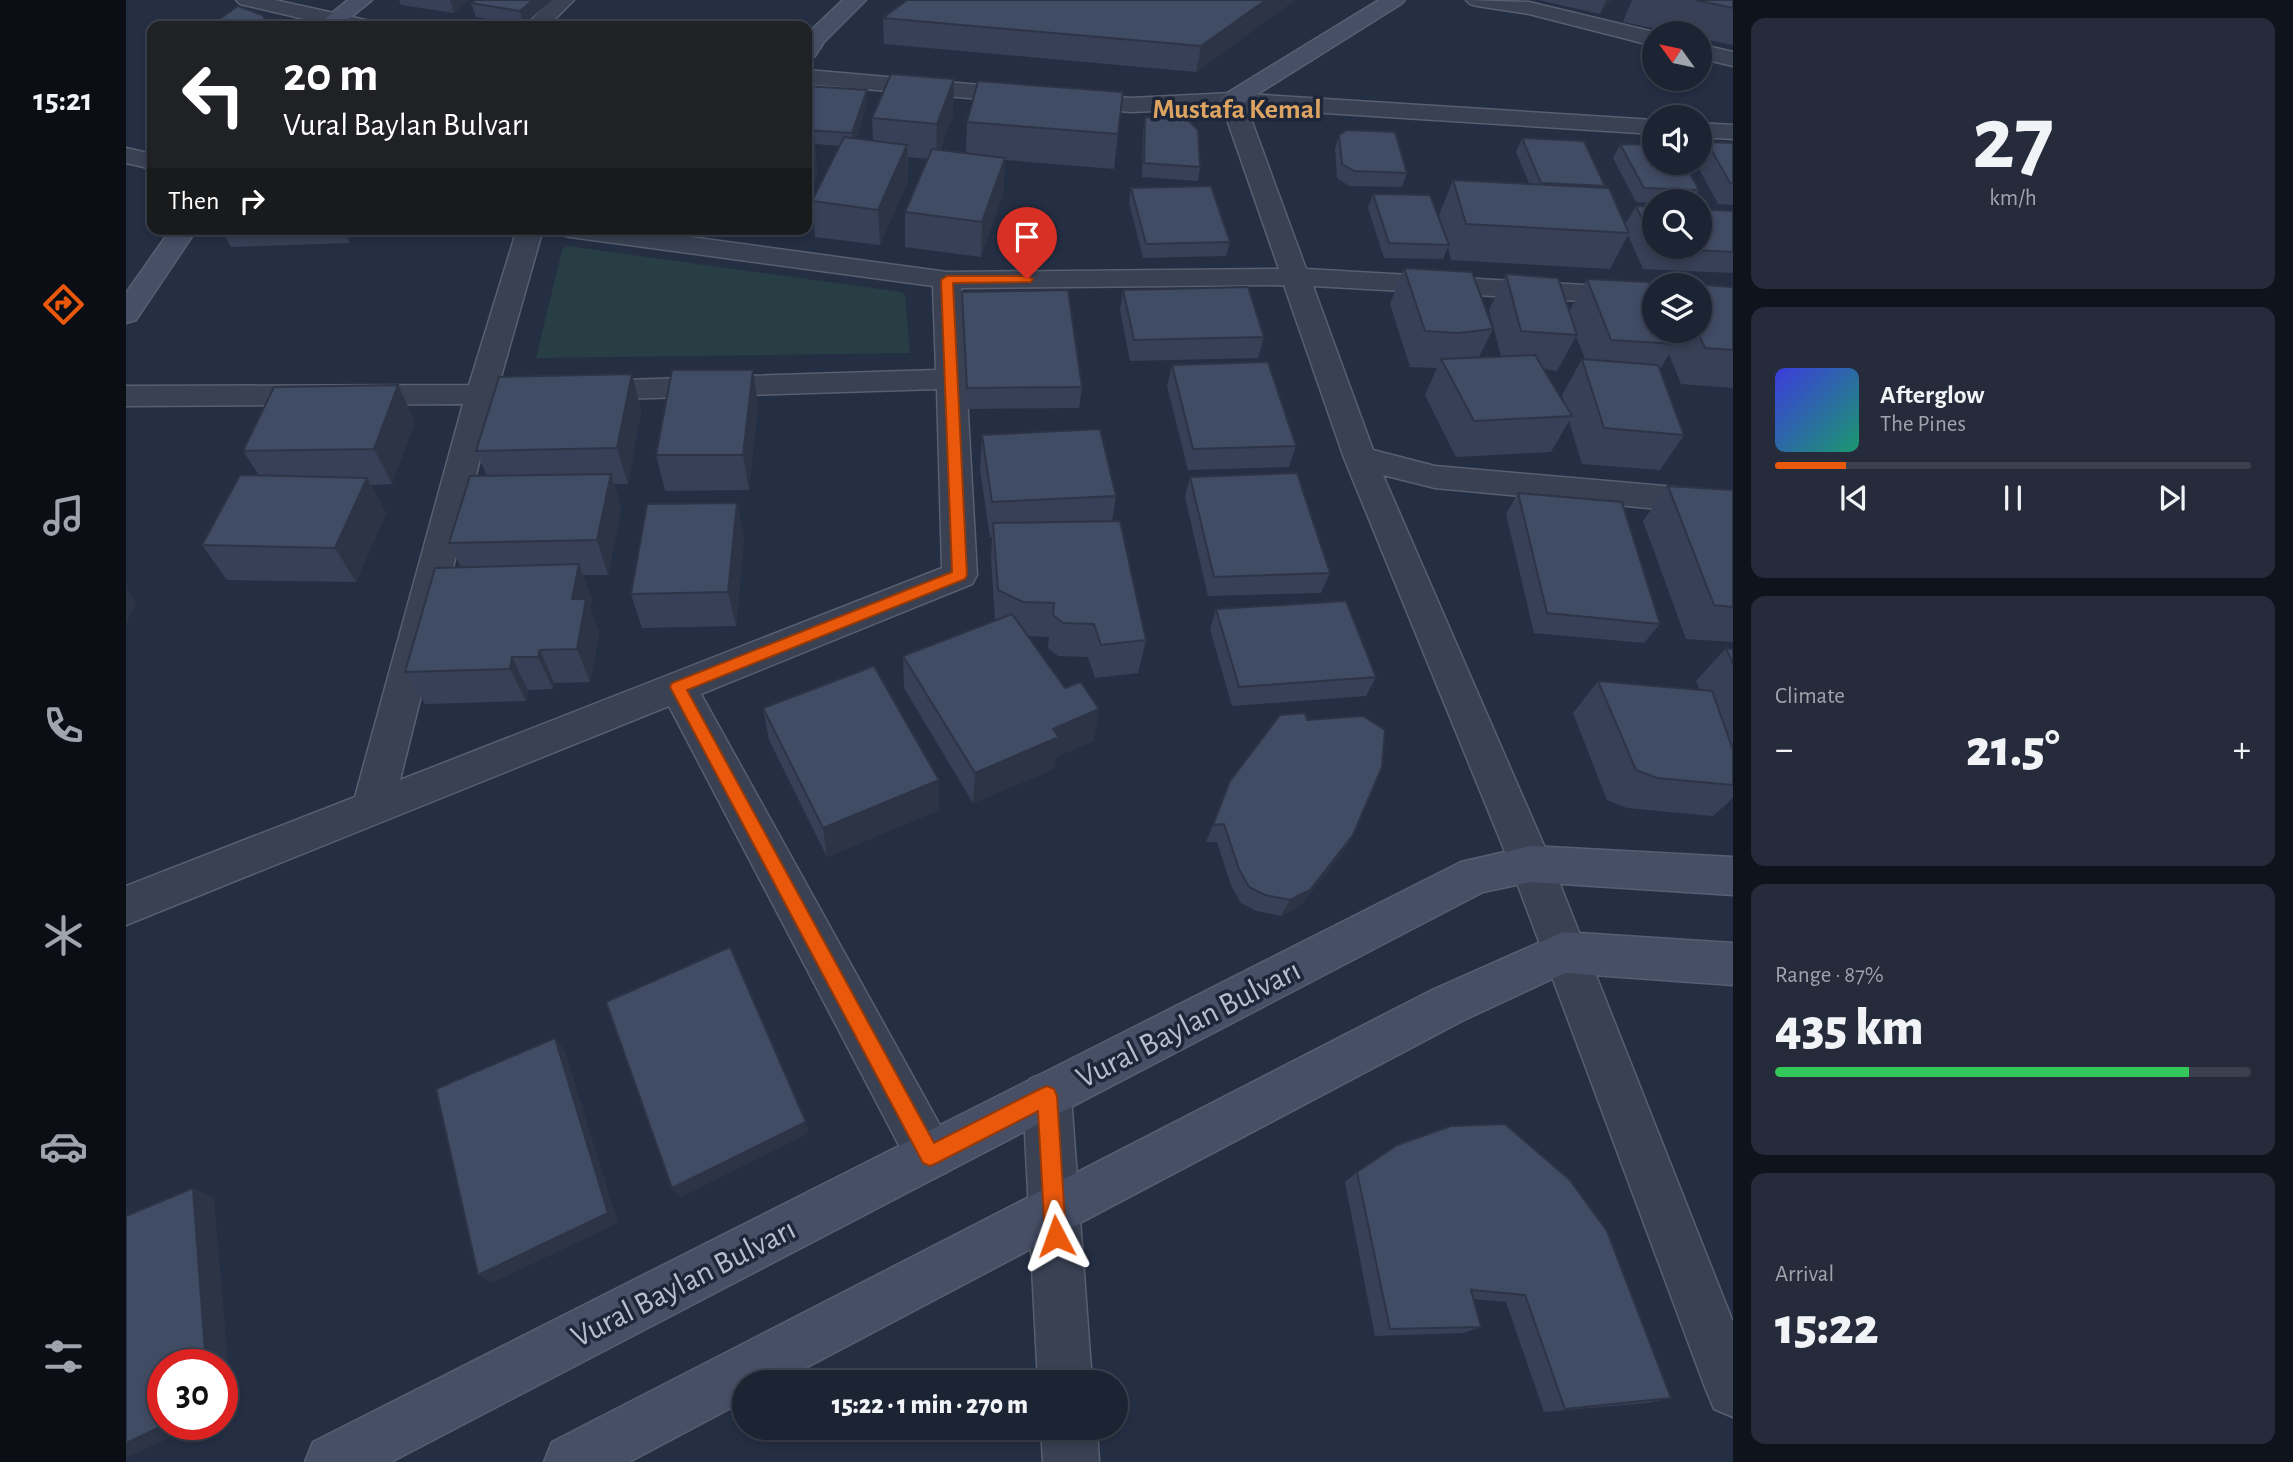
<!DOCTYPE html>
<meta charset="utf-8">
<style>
:root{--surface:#1c2333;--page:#252b3b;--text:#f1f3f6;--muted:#a0a4ac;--line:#3a404e;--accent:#ea580c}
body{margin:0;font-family:"Alegreya Sans",sans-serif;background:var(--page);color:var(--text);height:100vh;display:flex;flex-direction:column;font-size:26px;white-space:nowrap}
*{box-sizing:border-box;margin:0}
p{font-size:23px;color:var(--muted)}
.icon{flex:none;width:38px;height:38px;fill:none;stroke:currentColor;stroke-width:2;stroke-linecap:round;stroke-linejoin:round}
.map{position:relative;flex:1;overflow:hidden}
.details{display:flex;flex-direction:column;gap:18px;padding:18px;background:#0f131c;width:560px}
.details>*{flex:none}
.guide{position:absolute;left:21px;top:21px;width:665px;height:214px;border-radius:14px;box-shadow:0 4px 10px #0003,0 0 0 2px var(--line);background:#202124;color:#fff;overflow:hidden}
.needle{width:46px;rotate:303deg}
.controls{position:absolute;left:1516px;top:21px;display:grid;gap:14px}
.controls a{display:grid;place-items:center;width:70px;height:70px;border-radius:50%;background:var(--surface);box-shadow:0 4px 10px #0003,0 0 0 2px var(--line);font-size:35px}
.speed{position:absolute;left:21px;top:1349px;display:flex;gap:14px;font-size:35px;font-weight:700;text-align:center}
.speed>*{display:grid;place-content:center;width:91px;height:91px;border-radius:50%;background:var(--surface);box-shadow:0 4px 10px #0003,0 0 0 2px var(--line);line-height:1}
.speed .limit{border:10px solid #d22;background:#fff;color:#111}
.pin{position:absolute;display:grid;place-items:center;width:60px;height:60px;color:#fff;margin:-72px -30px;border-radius:50% 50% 50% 0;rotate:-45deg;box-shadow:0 0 7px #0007}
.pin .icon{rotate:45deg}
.me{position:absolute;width:77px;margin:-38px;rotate:356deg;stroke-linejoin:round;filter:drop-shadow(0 0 5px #0008)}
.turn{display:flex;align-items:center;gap:24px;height:147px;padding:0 21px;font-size:32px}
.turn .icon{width:91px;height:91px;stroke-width:2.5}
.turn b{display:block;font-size:49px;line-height:60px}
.then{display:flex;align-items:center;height:66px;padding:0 21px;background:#0003;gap:14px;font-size:26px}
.big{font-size:52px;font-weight:800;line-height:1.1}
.details .tile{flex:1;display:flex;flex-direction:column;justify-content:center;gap:10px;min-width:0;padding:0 24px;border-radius:14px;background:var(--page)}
.details .dial{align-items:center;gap:0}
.dial b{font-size:91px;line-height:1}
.song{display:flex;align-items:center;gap:21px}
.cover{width:84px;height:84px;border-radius:10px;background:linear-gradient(135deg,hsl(240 70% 55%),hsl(160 70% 35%))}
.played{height:7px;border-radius:4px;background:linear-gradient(90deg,var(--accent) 15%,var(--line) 15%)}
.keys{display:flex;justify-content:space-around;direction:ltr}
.heat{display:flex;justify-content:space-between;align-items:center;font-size:38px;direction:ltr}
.charge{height:10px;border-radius:5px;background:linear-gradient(90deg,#34c759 87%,var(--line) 0)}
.trip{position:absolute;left:606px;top:1370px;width:396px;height:70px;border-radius:35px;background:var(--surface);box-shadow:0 4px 10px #0003,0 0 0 2px var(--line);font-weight:800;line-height:70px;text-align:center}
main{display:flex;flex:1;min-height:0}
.menu{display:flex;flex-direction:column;width:126px;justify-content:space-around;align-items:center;background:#0b0e14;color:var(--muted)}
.menu .icon{width:49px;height:49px}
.menu .selected{color:var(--accent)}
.menu b{font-size:32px;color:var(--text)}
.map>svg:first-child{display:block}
.green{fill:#273e45}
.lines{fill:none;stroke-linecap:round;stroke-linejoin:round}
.street-casing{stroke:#575f70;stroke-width:3}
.secondary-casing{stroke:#575f70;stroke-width:3}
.street{fill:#394153;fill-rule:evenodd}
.secondary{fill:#474f66;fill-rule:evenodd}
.wall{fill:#374056;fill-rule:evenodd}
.shaded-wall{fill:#2d3446}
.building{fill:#404b64;stroke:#2d3446;stroke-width:2}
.route{fill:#ea580c;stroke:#983908;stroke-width:2}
.labels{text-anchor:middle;stroke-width:7;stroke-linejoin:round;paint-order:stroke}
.far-district-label{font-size:28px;font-weight:bold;fill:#dda461;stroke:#1e2639}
.near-street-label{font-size:32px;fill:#b6bdcd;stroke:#1e2639}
</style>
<main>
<nav class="menu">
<b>15:21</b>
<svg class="icon selected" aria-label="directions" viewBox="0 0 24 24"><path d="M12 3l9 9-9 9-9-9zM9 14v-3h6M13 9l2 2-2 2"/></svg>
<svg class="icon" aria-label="music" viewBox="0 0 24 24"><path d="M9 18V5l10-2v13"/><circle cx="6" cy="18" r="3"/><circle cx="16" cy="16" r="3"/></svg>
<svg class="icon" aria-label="phone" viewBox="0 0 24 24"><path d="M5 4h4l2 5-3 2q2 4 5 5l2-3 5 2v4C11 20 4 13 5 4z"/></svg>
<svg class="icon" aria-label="climate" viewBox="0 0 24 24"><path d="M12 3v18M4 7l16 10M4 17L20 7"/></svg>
<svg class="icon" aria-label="car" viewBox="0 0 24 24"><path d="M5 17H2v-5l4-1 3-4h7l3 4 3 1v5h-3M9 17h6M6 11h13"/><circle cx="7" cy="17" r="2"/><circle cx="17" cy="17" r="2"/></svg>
<svg class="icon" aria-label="filters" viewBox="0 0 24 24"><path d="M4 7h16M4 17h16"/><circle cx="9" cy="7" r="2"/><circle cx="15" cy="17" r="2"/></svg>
</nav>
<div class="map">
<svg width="1607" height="1462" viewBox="0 0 1607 1462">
<rect width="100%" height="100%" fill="#252f44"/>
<path class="green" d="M 441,246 L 775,292 L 779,295 L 784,353 L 410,358 L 436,250 Z"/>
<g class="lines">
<g class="street-casing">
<path id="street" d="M 110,0 L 149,0 L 244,21 L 247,26 L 208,26 L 114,4 Z
M 425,0 L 448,0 L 422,26 L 399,26 Z
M 1340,0 L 1403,2 L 1532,33 L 1528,33 L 1528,46 L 1403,14 L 1351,6 L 1344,4 Z
M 1573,44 L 1607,52 L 1607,66 L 1573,58 Z
M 681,70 L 1005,98 L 1106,93 L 1528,120 L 1528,134 L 1121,108 L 1180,269 L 1528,289 L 1528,305 L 1187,286 L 1247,450 L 1309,466 L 1607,492 L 1607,516 L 1309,488 L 1257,475 L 1426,864 L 1607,1322 L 1607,1417 L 1588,1409 L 1580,1390 L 1384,864 L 1218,458 L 1158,285 L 835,288 L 851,575 L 846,584 L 575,694 L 821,1138 L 828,1155 L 821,1172 L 804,1179 L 787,1172 L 543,706 L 0,925 L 0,886 L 229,797 L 337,404 L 0,406 L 0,386 L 343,385 L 391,229 L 417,229 L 373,384 L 810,370 L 807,286 L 444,237 L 435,235 L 431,229 L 505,229 L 821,272 L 1153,269 L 1097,108 L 1005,112 L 681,84 ZM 811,389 L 816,568 L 274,780 L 368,403 Z
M 1573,123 L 1607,125 L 1607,139 L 1573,137 Z
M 0,148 L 26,154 L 26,169 L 0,163 Z
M 921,1072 L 938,1079 L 945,1096 L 966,1382 L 912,1382 L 897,1096 L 904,1079 Z
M 915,1428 L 971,1428 L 973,1462 L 917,1462 Z"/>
</g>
<g class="secondary-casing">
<path id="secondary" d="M 222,0 L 246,0 L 214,26 L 190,26 Z
M 717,0 L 740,0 L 698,42 L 689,56 L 681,58 L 681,34 Z
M 1253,0 L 1279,0 L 1275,4 L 1114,105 L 1098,105 L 1094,100 L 1098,95 Z
M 45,229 L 71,229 L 10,320 L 0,323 L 0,293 Z
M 1405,846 L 1607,857 L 1607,895 L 1405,882 L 1357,892 L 265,1462 L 179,1462 L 187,1442 L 1335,862 Z
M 1437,932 L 1607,943 L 1607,985 L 1439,973 L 1338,1020 L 653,1382 L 618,1382 L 618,1401 L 503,1462 L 418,1462 L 426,1442 L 1306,990 Z"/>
</g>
<use href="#street" class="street"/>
<use href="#secondary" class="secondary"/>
</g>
<path class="wall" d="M 273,0 L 343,0 L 328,13 L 275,5 Z
M 426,0 L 397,25 L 350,17 L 345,3 Z
M 1169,0 L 1070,72 L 758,44 L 757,18 Z
M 1413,0 L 1485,0 L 1474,14 Z
M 1506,0 L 1607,0 L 1607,45 L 1573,38 L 1573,33 L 1551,33 L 1497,22 Z
M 828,79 L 827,114 L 814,150 L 840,153 L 841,122 L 992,134 L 988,169 L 879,160 L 877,193 L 855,257 L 779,247 L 779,212 L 802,159 L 782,157 L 782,180 L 754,245 L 689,237 L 686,201 L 714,146 L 689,144 L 691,174 L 681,194 L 681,86 L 741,90 L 741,104 L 730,139 L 747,141 L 746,118 Z
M 1019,117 L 1074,167 L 1072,181 L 1016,177 L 1017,131 Z
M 1213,135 L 1281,173 L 1276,187 L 1223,186 L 1211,178 L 1209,149 Z
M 1396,138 L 1479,186 L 1478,187 L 1499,225 L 1510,206 L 1528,207 L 1528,247 L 1573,247 L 1607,211 L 1607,273 L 1517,269 L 1502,235 L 1484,269 L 1325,260 L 1322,247 L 1317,259 L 1258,258 L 1242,208 L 1247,194 L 1318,232 L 1313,215 L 1327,180 L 1403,183 L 1390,152 Z
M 1581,142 L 1607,143 L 1607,205 L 1592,204 L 1570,163 L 1573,163 L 1573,156 Z
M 1494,144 L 1573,190 L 1567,201 L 1528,201 L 1528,203 L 1510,202 L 1487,158 Z
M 1005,188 L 1104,242 L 1100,256 L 1017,258 L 1003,202 Z
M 95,229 L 229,229 L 223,243 L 105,247 Z
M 614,229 L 663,229 L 661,235 Z
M 1278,268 L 1367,329 L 1353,357 L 1375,356 L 1363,310 L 1380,274 L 1443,312 L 1461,279 L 1528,331 L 1573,331 L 1573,285 L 1549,285 L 1551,283 L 1607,287 L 1607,388 L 1555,384 L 1543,354 L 1534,369 L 1558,435 L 1534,470 L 1456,464 L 1443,421 L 1425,452 L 1330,457 L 1299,395 L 1311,368 L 1284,367 L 1264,304 ZM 1450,336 L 1459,359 L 1456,359 L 1436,395 L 1439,405 L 1418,369 L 1431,371 Z
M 997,290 L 1138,337 L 1132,358 L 1004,361 L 994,310 Z
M 836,292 L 956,387 L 953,408 L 840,409 L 835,313 Z
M 1046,365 L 1170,446 L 1163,467 L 1062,470 L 1041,386 Z
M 506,374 L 515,410 L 502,484 L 488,484 L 495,509 L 482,575 L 457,575 L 466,599 L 464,608 L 473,632 L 464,682 L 428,683 L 427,689 L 402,690 L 400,701 L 299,704 L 279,672 L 335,568 L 323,543 L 361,476 L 350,451 Z
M 632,405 L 623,490 L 539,491 L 530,455 Z
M 289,421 L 266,484 L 245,485 L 260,513 L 230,582 L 101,580 L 76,545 L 133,475 L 117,451 Z
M 856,435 L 990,496 L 986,522 L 1020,640 L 1012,673 L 969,678 L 962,657 L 932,656 L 922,648 L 923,637 L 902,636 L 939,688 L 973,709 L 967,741 L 930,757 L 928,769 L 847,803 L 778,688 L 777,656 L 869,620 L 865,558 L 866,537 L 864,537 L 854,470 Z
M 1064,477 L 1204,573 L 1195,593 L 1082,596 L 1059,497 Z
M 1542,486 L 1607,490 L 1607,642 L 1560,639 L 1517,521 Z
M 1392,493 L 1534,624 L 1518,643 L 1408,633 L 1380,514 Z
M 611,503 L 618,538 L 610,626 L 516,628 L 505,594 Z
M 1090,609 L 1250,677 L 1240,696 L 1106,706 L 1084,629 Z
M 1600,648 L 1607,649 L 1607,798 L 1587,816 L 1501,808 L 1481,800 L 1447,713 L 1472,681 L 1574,690 L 1570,681 Z
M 637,708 L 813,810 L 701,857 L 643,740 Z
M 1104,781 L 1227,835 L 1217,852 L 1174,906 L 1155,916 L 1131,911 L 1115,903 L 1105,885 L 1091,842 L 1080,842 Z
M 1231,1172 L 1545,1398 L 1521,1403 L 1418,1412 L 1380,1302 L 1347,1299 L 1355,1327 L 1337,1333 L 1249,1336 L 1219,1182 Z"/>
<path class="shaded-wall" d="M 324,0 L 343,0 L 328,13 Z
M 407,0 L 426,0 L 397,25 L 394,11 Z
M 1140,0 L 1169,0 L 1070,72 L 1075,46 Z
M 1480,0 L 1485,0 L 1474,14 Z
M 828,79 L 827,114 L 810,159 L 811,124 Z
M 741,90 L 741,104 L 727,147 L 726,133 Z
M 688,138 L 691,174 L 681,194 L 681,153 Z
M 781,145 L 782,180 L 754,245 L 752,210 Z
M 879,158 L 877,193 L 855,257 L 856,222 Z
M 217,229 L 229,229 L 223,243 Z
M 627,370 L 632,405 L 623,490 L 617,455 Z
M 506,374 L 515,410 L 502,484 L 491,448 Z
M 272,385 L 289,421 L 266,484 L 248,449 Z
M 485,474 L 495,509 L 482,575 L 471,540 Z
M 241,478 L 260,513 L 230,582 L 209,548 Z
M 611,503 L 618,538 L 610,626 L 602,592 Z
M 453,564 L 466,599 L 464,608 L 473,632 L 464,682 L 451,649 L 446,599 Z
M 0,589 L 11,602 L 0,624 Z
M 414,650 L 428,683 L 427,689 L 412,657 Z
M 386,657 L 402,690 L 400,701 L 384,669 Z
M 973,709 L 967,741 L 930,757 L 928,769 L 847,803 L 849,773 L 927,729 Z
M 813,780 L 813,810 L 701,857 L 697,828 Z
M 1227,835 L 1217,852 L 1174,906 L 1155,916 L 1164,900 Z
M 429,1038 L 439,1051 L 492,1223 L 366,1283 L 352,1275 Z
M 680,1122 L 683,1133 L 554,1198 L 546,1188 Z
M 67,1188 L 88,1198 L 106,1409 L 96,1414 L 96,1365 L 80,1365 Z
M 40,1424 L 73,1424 L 0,1458 L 0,1443 Z"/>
<path class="building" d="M 350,0 L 407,0 L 394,11 L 345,3 Z
M 781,0 L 1140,0 L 1075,46 L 757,18 Z
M 1569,0 L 1607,0 L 1607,8 Z
M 112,6 L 136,15 L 143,23 L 142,26 L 84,26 Z
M 765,74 L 828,79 L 811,124 L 746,118 Z
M 852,81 L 997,92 L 992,134 L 841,122 Z
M 681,86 L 741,90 L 726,133 L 681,130 Z
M 1019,117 L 1061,119 L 1072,130 L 1074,167 L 1018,163 Z
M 1221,130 L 1269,132 L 1281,173 L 1228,171 L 1216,164 L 1213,135 Z
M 718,137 L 781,145 L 752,210 L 686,201 Z
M 681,138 L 688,138 L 681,153 Z
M 1396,138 L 1458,141 L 1479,186 L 1415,183 Z
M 1581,142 L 1607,143 L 1607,183 L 1604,183 Z
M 1494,144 L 1528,145 L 1528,163 L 1558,163 L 1573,190 L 1518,188 Z
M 806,149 L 879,158 L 856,222 L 779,212 Z
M 1327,180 L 1483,188 L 1503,233 L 1340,224 Z
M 1085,186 L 1104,242 L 1020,244 L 1005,188 Z
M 1247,194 L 1304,195 L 1323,245 L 1263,243 Z
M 1510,206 L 1528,207 L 1528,245 Z
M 1573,209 L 1607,211 L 1607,252 L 1529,248 L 1529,247 L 1573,247 Z
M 1278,268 L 1346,272 L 1367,329 L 1332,333 L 1299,331 Z
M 1380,274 L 1432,278 L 1451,335 L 1395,331 Z
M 1461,279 L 1522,282 L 1528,295 L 1528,331 L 1544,331 L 1550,344 L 1485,340 Z
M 1551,283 L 1607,287 L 1607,350 L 1579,348 L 1571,331 L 1573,331 L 1573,285 L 1552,285 Z
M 1122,287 L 1138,337 L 1008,340 L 997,290 Z
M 942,290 L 956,387 L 841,388 L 836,292 Z
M 1409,355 L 1446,416 L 1348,421 L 1315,359 Z
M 1456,359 L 1532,365 L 1558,435 L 1478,428 Z
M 1142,362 L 1170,446 L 1067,449 L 1046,365 Z
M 546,370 L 627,370 L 617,455 L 530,455 Z
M 506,374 L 491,448 L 350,451 L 373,377 Z
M 272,385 L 248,449 L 117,451 L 148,387 Z
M 974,429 L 990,496 L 866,502 L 856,435 Z
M 1171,473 L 1204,573 L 1088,577 L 1064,477 Z
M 485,474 L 471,540 L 323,543 L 344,476 Z
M 114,475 L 241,478 L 209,548 L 76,545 Z
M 1542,486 L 1607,490 L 1607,607 L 1588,605 Z
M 1392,493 L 1496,502 L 1534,624 L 1421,613 Z
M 611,503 L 602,592 L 505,594 L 521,504 Z
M 994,521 L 1020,640 L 975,645 L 968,624 L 937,623 L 927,615 L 928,603 L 897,602 L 872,590 L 867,523 Z
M 453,564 L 446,599 L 460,599 L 451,649 L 414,650 L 412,657 L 386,657 L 384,669 L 279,672 L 309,568 Z
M 1220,601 L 1250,677 L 1113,687 L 1090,609 Z
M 886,614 L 939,688 L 955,682 L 973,709 L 927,729 L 933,737 L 849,773 L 777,656 Z
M 1600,648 L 1607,649 L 1607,664 Z
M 748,666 L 813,780 L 697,828 L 637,708 Z
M 1472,681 L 1586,691 L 1607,750 L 1607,785 L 1531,778 L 1510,770 Z
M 1179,713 L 1181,720 L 1237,716 L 1259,730 L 1256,767 L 1227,835 L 1184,890 L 1164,900 L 1139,895 L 1123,887 L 1113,869 L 1098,824 L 1087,825 L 1104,781 L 1154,715 Z
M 604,947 L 680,1122 L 546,1188 L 480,1002 Z
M 429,1038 L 482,1213 L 352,1275 L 310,1089 Z
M 1379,1124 L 1443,1179 L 1481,1231 L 1545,1398 L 1439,1409 L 1399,1295 L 1345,1290 L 1355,1327 L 1264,1329 L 1231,1172 L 1271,1145 L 1325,1126 Z
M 67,1188 L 80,1365 L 37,1365 L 37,1424 L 40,1424 L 0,1443 L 0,1216 Z"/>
<path class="route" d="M 901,276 L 907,279 L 905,282 L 827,283 L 841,575 L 839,579 L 561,690 L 808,1143 L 914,1089 L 921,1086 L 928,1089 L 931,1096 L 940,1236 L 937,1243 L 930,1246 L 922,1243 L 919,1236 L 912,1111 L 811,1163 L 804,1166 L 797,1163 L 544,687 L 546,683 L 826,572 L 815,280 L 821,276 Z"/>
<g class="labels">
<g class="far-district-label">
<text x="1111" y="118">Mustafa Kemal</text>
</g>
<g class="near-street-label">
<text transform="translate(1062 1023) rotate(-27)" y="11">Vural Baylan Bulvarı</text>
<text transform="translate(557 1282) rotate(-27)" y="11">Vural Baylan Bulvarı</text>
</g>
</g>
</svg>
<div class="controls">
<a><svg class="needle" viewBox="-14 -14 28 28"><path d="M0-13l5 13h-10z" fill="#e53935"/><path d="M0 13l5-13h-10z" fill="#a0a4ac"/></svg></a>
<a><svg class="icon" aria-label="sound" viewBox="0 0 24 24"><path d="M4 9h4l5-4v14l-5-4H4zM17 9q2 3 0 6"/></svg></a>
<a><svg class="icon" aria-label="search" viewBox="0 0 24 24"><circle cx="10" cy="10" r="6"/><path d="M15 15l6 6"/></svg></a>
<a><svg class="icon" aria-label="layers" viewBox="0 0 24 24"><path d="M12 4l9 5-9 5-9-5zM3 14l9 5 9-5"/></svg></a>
</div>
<div class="speed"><div class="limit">30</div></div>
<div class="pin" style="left:901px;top:279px;background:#d93025"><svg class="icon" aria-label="arrive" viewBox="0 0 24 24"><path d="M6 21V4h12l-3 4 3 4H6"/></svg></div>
<svg class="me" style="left:930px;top:1236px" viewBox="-20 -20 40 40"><path d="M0-17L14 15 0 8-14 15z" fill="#ea580c" stroke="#fff" stroke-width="4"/></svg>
<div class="trip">15:22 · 1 min · 270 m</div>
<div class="guide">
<div class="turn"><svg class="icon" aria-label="left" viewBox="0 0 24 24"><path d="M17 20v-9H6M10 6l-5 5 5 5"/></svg><div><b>20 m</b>Vural Baylan Bulvarı</div></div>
<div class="then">Then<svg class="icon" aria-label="right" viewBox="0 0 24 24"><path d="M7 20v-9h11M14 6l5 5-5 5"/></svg></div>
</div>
</div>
<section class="details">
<div class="tile dial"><b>27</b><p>km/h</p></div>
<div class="tile">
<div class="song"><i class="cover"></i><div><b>Afterglow</b><p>The Pines</p></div></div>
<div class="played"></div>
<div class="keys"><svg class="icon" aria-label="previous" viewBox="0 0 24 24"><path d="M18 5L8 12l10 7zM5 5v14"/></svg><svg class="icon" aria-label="pause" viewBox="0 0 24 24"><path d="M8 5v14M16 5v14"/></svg><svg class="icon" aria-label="next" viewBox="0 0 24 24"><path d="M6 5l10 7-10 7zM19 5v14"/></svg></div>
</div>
<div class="tile"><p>Climate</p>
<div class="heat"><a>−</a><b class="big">21.5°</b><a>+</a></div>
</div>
<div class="tile"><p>Range · 87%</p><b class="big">435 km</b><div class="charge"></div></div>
<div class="tile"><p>Arrival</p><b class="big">15:22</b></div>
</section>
</main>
